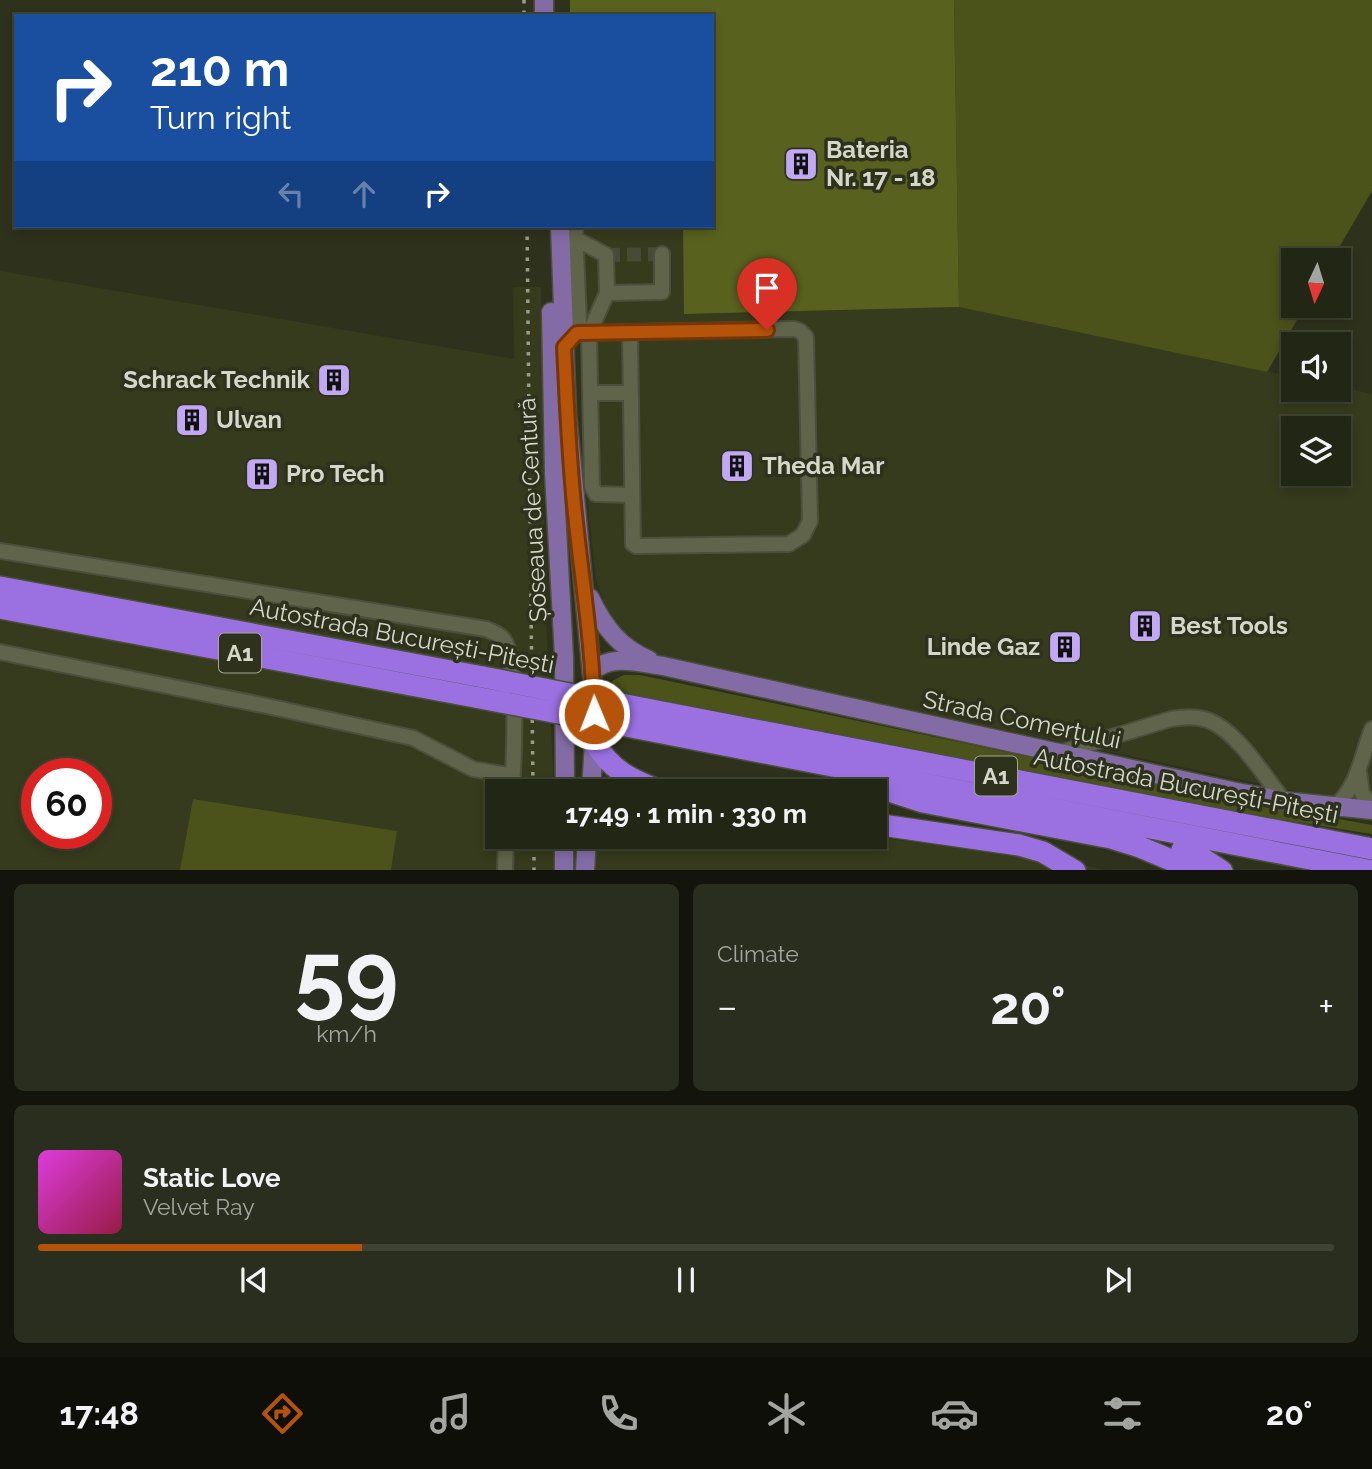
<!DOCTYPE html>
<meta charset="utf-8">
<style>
:root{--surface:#222615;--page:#2a2e1e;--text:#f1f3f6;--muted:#a2a5a0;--line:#3f4334;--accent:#b45309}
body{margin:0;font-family:Raleway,sans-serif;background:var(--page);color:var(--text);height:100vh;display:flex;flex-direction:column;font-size:26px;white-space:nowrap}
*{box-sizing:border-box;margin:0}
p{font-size:23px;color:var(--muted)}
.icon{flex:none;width:38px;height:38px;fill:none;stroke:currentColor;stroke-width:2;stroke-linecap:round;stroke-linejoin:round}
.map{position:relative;height:870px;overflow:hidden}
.side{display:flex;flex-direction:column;gap:14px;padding:14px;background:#13150c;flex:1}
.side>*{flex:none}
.guide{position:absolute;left:14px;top:14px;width:700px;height:214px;border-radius:0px;box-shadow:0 4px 10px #0003,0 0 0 2px var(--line);background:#1a4fa0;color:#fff;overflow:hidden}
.needle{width:46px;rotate:184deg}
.controls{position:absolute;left:1281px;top:248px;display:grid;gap:14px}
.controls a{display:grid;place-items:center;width:70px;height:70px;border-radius:0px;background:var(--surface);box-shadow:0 4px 10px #0003,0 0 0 2px var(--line);font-size:35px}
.speed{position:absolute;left:21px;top:758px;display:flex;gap:14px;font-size:35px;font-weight:700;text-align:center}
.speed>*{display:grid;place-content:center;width:91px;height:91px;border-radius:50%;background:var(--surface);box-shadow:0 4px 10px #0003,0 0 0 2px var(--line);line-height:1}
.speed .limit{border:10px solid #d22;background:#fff;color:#111}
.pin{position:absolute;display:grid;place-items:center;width:60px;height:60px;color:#fff;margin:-72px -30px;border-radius:50% 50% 50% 0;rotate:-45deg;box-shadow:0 0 7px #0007}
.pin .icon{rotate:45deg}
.me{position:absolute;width:77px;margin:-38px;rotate:359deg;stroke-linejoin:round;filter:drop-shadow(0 0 5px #0008)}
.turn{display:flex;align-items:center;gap:24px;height:147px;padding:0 21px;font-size:32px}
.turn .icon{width:91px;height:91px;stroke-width:2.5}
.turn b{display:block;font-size:49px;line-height:60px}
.lanes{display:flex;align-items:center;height:66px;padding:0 21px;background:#0003;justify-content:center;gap:35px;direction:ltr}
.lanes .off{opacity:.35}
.big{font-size:52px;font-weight:700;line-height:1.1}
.side .tile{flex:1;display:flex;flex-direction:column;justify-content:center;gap:10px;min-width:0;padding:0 24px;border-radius:10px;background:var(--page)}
.side .dial{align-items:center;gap:0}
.dial b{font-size:91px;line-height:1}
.song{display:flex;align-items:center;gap:21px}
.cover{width:84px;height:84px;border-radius:10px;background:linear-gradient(135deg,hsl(300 70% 55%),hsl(340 70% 35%))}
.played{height:7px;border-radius:4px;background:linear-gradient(90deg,var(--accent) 25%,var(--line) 25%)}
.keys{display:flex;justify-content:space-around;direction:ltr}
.heat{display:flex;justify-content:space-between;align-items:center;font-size:38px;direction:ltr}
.side .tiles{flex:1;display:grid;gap:14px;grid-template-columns:1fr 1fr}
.tile:last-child{grid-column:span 2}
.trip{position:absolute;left:485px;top:779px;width:402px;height:70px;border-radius:0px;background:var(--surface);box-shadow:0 4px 10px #0003,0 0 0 2px var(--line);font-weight:700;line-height:70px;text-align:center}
.menu{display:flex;height:112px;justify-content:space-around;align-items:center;background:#0e0f08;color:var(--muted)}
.menu .icon{width:49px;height:49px}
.menu .on{color:var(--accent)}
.menu b{font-size:32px;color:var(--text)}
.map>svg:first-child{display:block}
.built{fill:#363b1d;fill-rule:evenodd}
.green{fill:#4b531a}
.forest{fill:#59611f}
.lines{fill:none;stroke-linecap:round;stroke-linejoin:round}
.minor-tunnel{stroke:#474b36;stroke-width:14;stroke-dasharray:14 7;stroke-linecap:butt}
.minor-casing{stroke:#4c4f3c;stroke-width:18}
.major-casing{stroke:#4c4f3c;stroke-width:21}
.highway-casing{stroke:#4c4f3c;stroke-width:24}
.minor{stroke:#5f644b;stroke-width:14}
.major{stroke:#836ca6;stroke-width:18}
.highway{stroke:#9b71e2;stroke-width:21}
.rail{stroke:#9a9d8d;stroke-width:3.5;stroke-dasharray:3.5 7;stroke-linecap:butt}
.highway-bridge-casing{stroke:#4c4f3c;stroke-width:24;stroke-linecap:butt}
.highway-bridge{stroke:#9b71e2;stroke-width:21}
.route-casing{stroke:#753606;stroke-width:18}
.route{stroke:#b45309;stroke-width:12}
.labels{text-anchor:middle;stroke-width:7;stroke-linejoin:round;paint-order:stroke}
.shield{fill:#2e321c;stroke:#a3a696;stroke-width:2}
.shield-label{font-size:23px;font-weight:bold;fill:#d5d7ca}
.poi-label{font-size:24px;font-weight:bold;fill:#d5d7ca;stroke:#2e321c;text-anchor:start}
.street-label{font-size:24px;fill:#d5d7ca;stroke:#2e321c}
</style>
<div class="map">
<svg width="1372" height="871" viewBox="0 0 1372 871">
<rect width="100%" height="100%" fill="#2e321c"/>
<path class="built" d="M 582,226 L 683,226 L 685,314 L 959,307 L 1293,377 L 1293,390 L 1339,390 L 1339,387 L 1372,394 L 1372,807 L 655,656 L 637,647 L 617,629 L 606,607 L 596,579 L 589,519 ZM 1293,429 L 1339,429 L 1339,474 L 1293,474 Z
M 0,271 L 514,359 L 513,287 L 541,287 L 545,596 L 554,791 L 497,791 L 497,836 L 554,837 L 554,870 L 391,870 L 397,831 L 193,799 L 180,870 L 0,870 ZM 37,774 L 96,774 L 96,833 L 37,833 Z
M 598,836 L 871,837 L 1022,854 L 1107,870 L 594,871 L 594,849 Z"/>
<path class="green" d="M 954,0 L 1372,0 L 1372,191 L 1331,261 L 1293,261 L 1293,306 L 1305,306 L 1267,372 L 959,307 Z
M 624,675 L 640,675 L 1235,800 L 1372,825 L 1372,834 L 1233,812 L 602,691 L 612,681 Z
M 193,799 L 397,831 L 391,870 L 180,870 Z"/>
<path class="forest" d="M 570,0 L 954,0 L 959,307 L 684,314 L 683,226 L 712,226 L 712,16 L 570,16 Z"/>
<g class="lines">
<path class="minor-tunnel" d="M 606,255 L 662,254"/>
<g class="minor-casing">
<path id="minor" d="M 576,239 L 606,255 L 607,293 L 589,333 L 592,487 L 596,494 L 631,495
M 607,293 L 662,292 L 662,254
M 577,333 L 794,329 L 800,331 L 806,337 L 810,521 L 803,535 L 789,544 L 636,546 L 633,544 L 630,332
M 572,338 L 579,322 L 575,226
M 591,393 L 630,393
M 0,551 L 486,629 C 493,632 500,634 504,640 C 518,658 515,766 511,791
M 0,652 L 267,706 L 413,738 L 473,769 L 513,776
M 1062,752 L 1171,719 C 1182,717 1193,716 1204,719 C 1235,727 1264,776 1284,801
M 1359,772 L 1362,793 L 1372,807
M 1333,808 C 1358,788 1361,757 1372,729
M 505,871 L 506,836"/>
</g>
<g class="major-casing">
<path id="major" d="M 544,0 L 544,16
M 560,226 L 567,414 L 593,686 L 594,742 L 591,791
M 551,312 L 554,473 L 564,657 L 565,791
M 590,598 C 604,627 619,647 649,660
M 592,672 C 611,653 640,663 663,666 L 1232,791 L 1284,801 L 1372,810
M 564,871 L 564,836
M 585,871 L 587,836"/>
</g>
<g class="highway-casing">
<path id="highway" d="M 0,587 L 483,677
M 0,608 L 480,698
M 621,704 L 1372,849
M 616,724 L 1372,871
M 594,742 C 612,771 630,779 661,791
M 862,782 L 923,802 L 1111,838 L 1140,847 L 1197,871
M 875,824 L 1019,845 L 1043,852 L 1075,871
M 1182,850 L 1202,858 L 1222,871"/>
</g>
<use href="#minor" class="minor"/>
<use href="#major" class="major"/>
<use href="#highway" class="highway"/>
<path class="rail" d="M 524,0 L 524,16
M 527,226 L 533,791
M 534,836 L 534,871"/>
<g class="highway-bridge-casing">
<path id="highway-bridge" d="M 483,677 L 621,704
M 480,698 L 616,724"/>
</g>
<use href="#highway-bridge" class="highway-bridge"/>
</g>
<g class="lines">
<g class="route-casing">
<path id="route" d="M 594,714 C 593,650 583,587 576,523 C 569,464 567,406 564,347 L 577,333 L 767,330"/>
</g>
<use href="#route" class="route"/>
</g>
<defs>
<g id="building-square" transform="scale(1.75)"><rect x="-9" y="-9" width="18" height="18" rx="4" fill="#c0a8f3" stroke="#2e321c"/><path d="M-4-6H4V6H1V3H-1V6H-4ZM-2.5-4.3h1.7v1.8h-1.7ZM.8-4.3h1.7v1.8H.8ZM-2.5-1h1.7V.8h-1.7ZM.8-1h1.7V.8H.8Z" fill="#111"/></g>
</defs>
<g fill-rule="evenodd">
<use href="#building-square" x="801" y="164"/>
<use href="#building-square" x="334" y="380"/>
<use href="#building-square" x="192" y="420"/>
<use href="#building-square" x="737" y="466"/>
<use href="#building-square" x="262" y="474"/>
<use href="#building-square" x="1145" y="626"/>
<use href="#building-square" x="1065" y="647"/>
</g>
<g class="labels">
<g class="shield">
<rect x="219" y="633.5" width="42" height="39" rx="5"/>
<rect x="975" y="756.5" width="42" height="39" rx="5"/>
</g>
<g class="shield-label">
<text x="240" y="661">A1</text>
<text x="996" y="784">A1</text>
</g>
<g class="poi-label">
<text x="826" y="158">Bateria<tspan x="826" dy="28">Nr. 17 - 18</tspan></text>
<text x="310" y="388" text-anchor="end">Schrack Technik</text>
<text x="216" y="428">Ulvan</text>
<text x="762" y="474">Theda Mar</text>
<text x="286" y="482">Pro Tech</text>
<text x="1170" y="634">Best Tools</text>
<text x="1040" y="655" text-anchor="end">Linde Gaz</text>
</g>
<g class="street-label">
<text transform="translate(533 510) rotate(-93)" y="8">Șoseaua de Centură</text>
<text transform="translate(402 636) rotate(11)" y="8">Autostrada București-Pitești</text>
<text transform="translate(1022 720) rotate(12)" y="8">Strada Comerțului</text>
<text transform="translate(1186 786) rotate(11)" y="8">Autostrada București-Pitești</text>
</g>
</g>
</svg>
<div class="controls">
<a><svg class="needle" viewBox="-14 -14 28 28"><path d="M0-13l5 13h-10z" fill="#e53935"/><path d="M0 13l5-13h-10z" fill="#a2a5a0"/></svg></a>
<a><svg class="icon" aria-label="sound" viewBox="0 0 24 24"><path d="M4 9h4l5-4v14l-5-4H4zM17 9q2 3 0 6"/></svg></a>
<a><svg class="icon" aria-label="layers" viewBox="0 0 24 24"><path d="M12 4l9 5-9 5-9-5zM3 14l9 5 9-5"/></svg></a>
</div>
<div class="speed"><div class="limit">60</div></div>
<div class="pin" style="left:767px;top:330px;background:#d93025"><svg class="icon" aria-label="arrive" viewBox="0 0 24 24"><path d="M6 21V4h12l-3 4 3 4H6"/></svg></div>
<svg class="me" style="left:594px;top:714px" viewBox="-20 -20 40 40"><circle r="17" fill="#b45309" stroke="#fff" stroke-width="3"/><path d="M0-11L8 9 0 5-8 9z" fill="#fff"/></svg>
<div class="trip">17:49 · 1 min · 330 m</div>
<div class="guide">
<div class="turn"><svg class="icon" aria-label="right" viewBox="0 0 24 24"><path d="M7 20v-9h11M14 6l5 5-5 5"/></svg><div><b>210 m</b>Turn right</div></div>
<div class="lanes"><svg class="icon off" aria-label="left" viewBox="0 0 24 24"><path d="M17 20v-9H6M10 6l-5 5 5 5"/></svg><svg class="icon off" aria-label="ahead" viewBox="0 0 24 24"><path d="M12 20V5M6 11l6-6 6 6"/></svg><svg class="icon" aria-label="right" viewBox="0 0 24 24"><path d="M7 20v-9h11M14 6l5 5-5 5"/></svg></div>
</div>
</div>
<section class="side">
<div class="tiles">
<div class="tile dial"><b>59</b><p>km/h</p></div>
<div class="tile"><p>Climate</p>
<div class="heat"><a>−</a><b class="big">20°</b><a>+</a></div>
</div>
<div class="tile">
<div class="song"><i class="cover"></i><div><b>Static Love</b><p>Velvet Ray</p></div></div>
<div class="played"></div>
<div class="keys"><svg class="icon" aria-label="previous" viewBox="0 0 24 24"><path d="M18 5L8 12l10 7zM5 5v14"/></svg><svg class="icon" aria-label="pause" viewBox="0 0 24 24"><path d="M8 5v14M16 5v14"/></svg><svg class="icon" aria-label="next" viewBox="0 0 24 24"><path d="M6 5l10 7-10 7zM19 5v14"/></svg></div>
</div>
</div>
</section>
<nav class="menu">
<b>17:48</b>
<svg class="icon on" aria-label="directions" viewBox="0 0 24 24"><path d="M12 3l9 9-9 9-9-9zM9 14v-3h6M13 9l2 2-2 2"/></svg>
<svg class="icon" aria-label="music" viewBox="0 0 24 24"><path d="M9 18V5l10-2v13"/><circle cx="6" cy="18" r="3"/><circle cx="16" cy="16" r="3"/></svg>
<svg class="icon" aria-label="phone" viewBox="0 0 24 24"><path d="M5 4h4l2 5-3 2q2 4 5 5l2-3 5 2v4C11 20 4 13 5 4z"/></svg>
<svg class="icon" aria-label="climate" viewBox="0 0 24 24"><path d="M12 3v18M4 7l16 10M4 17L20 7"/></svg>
<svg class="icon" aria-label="car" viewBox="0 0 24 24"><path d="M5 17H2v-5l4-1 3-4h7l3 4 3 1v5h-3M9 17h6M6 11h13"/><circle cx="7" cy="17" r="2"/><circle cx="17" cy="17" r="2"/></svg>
<svg class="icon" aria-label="filters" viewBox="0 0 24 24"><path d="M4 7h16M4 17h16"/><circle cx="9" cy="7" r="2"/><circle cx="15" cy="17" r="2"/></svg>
<b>20°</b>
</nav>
